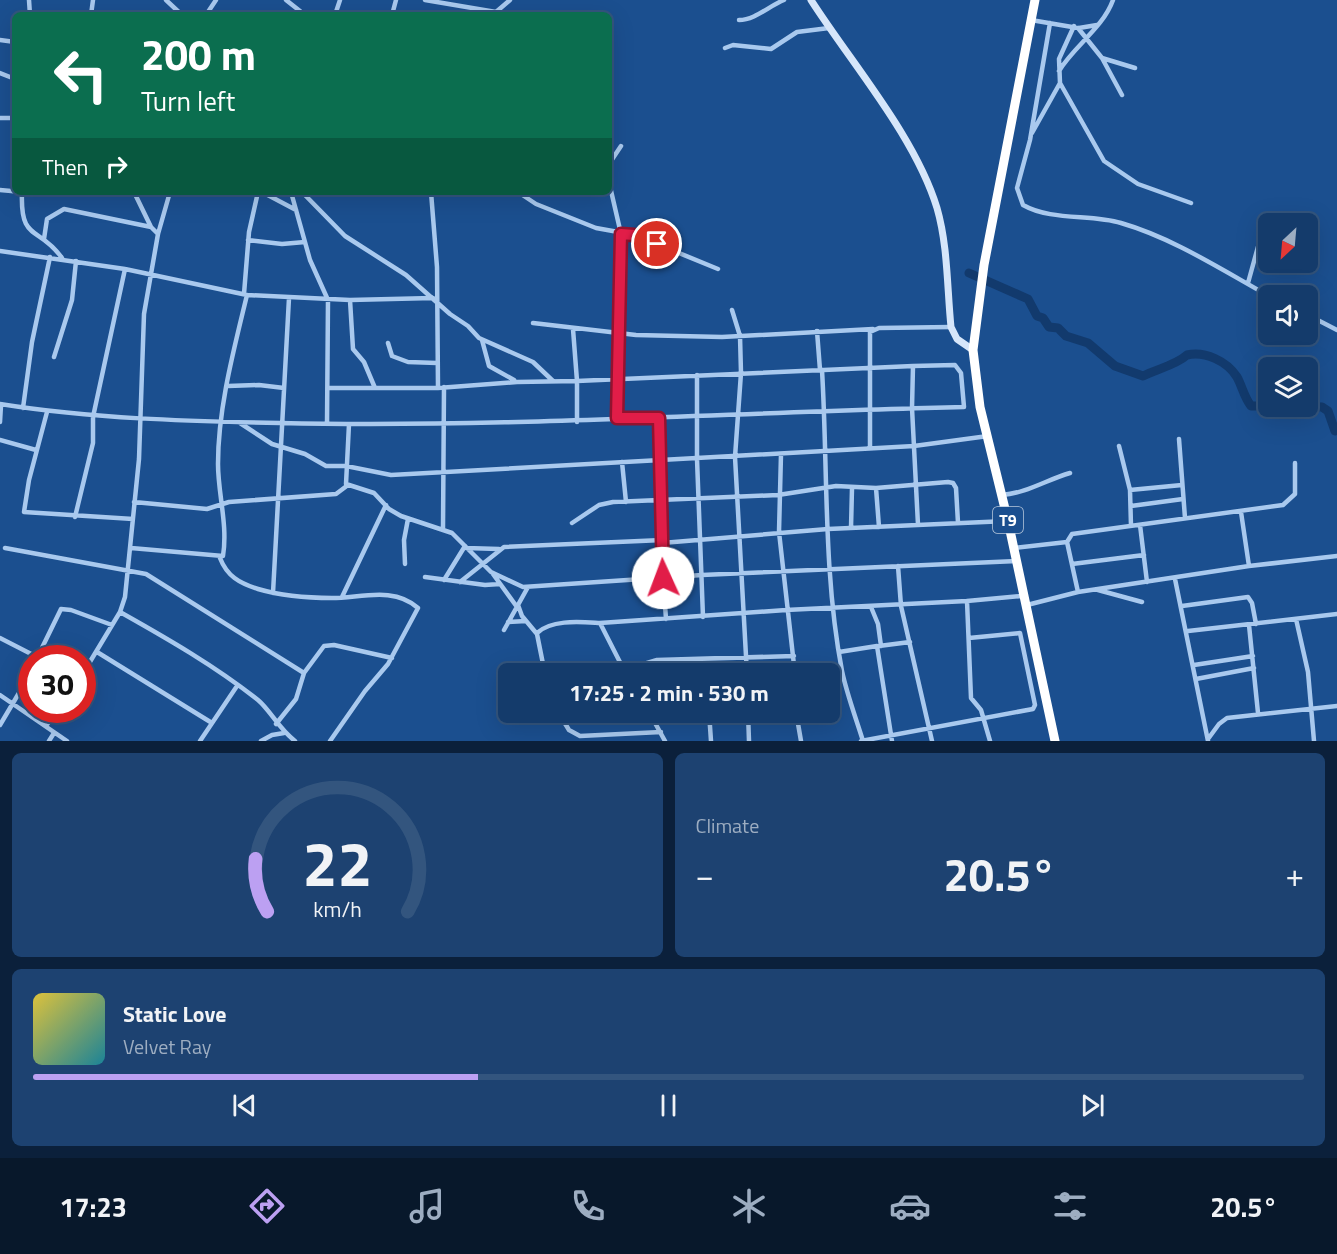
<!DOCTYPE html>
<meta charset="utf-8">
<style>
:root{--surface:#143b6b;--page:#1d4271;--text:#f1f3f6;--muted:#9dadc1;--line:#33557e;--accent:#bca0f2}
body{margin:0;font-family:"Titillium Web",sans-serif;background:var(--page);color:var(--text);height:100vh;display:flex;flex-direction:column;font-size:22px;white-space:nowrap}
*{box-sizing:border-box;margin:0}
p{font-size:20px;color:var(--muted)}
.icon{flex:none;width:33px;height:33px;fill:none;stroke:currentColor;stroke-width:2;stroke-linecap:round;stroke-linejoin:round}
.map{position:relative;height:741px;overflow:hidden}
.details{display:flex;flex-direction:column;gap:12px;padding:12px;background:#0b203b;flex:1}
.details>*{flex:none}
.banner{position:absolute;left:12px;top:12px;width:600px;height:183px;border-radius:9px;box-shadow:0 6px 24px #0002,0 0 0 2px var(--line);background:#0b6e4f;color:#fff;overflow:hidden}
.needle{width:39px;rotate:206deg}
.controls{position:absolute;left:1258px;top:213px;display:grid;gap:12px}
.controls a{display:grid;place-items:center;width:60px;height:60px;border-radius:9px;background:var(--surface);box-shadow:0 6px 24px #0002,0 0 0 2px var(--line);font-size:30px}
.speed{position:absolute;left:18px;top:645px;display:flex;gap:12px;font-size:30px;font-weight:700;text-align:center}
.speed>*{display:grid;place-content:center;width:78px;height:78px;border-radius:50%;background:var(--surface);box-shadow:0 6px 24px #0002,0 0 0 2px var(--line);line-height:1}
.speed .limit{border:9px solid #d22;background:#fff;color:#111}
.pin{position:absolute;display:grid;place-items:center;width:51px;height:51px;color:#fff;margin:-26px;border:3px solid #fff;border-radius:50%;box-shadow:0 2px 6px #0007}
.me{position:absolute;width:66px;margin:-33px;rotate:358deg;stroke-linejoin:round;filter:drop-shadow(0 0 4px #0008)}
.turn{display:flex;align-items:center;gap:21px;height:126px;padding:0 30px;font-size:27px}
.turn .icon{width:78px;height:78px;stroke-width:2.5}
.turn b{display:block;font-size:42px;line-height:51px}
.then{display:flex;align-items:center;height:57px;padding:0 30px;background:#0003;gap:12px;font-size:22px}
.big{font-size:45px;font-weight:700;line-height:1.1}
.details .card{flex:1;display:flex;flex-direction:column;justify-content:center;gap:9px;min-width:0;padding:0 21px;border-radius:9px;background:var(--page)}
.details .dial{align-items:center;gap:0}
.dial svg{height:156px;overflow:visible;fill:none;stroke:var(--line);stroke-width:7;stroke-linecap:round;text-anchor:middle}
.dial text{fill:var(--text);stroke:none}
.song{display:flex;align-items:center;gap:18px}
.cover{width:72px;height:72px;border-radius:9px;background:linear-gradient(135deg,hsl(50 70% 55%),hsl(190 70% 35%))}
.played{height:6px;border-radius:3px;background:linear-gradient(90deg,var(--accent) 35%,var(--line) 35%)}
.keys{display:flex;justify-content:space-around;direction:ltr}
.heat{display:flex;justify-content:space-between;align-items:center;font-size:33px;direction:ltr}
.details .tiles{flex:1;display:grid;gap:12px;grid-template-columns:1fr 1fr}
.card:last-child{grid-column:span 2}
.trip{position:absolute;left:498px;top:663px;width:342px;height:60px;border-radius:9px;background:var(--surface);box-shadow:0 6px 24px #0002,0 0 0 2px var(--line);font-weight:700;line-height:60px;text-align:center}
.tabs{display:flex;height:96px;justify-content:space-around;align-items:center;background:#08182b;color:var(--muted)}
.tabs .icon{width:42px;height:42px}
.tabs .active{color:var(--accent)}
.tabs b{font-size:27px;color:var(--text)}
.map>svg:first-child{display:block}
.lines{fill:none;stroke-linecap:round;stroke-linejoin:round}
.river{stroke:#123a6d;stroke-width:9}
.street{stroke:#a9c9ee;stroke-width:4.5}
.secondary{stroke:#d6e6fa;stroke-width:7}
.highway{stroke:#fff;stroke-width:9}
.route-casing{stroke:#92132f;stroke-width:15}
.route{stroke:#e11d48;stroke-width:10}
.labels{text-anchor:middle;stroke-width:6;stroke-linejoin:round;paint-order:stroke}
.shield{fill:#1b4f8f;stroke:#bbcadd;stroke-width:1.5}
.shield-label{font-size:16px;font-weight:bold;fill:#fff}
</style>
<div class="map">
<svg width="1337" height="741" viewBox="0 0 1337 741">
<rect width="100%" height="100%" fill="#1b4f8f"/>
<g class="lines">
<path class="river" d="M 969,273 L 1028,299 L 1037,316 L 1043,318 L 1049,327 L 1058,328 L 1066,336 L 1088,343 L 1115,366 L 1143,376 C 1157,369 1176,365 1187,355 C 1205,351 1227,361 1237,377 C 1242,386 1244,397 1251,406 L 1284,406
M 1296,406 L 1322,407 L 1328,411 L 1335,431"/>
<path class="street" d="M 29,0 L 30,15
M 166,0 L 182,15
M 286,0 L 305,15
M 425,0 L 496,12 L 510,0
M 91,15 L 93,0
M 206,15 L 216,0
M 335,15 L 340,0
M 392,15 L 396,0
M 739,20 C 755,20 769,6 784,0
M 1031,20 L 1078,28 L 1102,58 L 1135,68
M 1050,23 L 1030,140 L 1017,188 L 1023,205 C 1051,221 1091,214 1121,223 C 1173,238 1222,270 1269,296
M 1074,26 L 1059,59 L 1060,83 L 1104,161 L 1138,184 L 1191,203
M 1079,28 L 1097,25
M 0,40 L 15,42
M 725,48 L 733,45 L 771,49 L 797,32 L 829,28
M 1102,58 L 1122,95
M 1059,71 C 1074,46 1103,28 1113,0
M 0,73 L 15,79
M 0,118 L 15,118
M 1032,133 L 1060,83
M 609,164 L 621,146
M 609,182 L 621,234 L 617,418
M 0,190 L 22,192
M 22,192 C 20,243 39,225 62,258
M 134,192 L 151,227 L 158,234
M 262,192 L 296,210
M 291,192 L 310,260 L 328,300 L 327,424
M 302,192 L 345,236 L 406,275 L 450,314 L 468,326 L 479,338 L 533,362 L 553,381
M 431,192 L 437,267 L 438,388
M 518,192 L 536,204 L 596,228 L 635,235 L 718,269
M 1305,224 L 1305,223
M 44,239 L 47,219 L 64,209 L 151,227
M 248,240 L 282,244 L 305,242
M 0,251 L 125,269 L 247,295 L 350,300 L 433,298
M 1248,283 L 1264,225 L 1279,224
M 244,294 L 249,232 L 258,192
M 350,300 L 353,349 L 364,362 L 375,388
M 732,310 L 740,336 L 741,373 L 735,457 L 747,674
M 1308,315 L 1337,330
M 533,323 L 636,335 L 722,337 L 873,329
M 817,331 L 820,370
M 482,340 L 489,366 L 514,380
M 388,343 L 392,356 L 408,362 L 437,363
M 54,357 L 72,300 L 76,261
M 913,366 L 912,408 L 918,525
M 822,370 C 828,470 823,572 842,671 C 847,695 856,718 863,741
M 697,375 L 697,459 L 703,617
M 228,386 L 259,385 L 284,388
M 329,388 L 438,388 L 517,382 L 577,381 L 573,329
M 0,404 C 94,419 186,421 280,423 C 509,428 736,412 964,407 L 961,373 L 955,365 L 913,366 L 577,381 L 577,422
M 23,408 L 32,342 L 50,257
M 47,412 L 29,480 L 24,512 L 133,519
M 659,418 L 662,563 L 666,619
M 0,422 L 1,405
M 240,423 L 272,444 L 305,454 L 326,466 L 346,466 L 391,475 L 914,446 L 988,436
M 349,424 L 346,484 L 374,493 L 389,509 L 401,516 L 452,533 L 491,572 L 523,587 L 702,575 L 1017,561
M 1179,439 L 1185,518
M 0,440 L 36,450
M 1119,446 L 1130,490 L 1131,526
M 870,448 L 870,332 L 879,328 L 951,327
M 781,454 L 779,532 L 795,674
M 622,462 L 626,502
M 876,488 L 879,527
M 1130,490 L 1182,485
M 1002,495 C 1027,493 1046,480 1070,473
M 134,502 L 207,509 L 229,502 L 336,494 L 348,485
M 1131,506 L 1183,499
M 1241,512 L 1249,566
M 75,517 L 93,443 L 93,417 L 125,269
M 572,523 L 599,505 L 613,502 L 778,495 L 836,486 L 876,488 L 948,482 L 953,483 L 956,488 L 958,523
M 1140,525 L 1147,582
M 443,528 L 444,387
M 851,528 L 852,488
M 662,543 L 828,529 L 1007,521
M 5,548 L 146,574 L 304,673
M 131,548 L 223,556 C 228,525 218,494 218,464 C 218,408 234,349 247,295
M 466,548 L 499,549
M 1014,548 L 1067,542
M 220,558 C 227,576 239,583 258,589 C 282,596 306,598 332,598 C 360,598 394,586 418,608 L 388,664 L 365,691 L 330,741
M 405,564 L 404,540 L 408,519
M 1072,564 L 1144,555
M 898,566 L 901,606 L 932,741
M 493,574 L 517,607
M 425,577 L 485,585 L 500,584
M 1175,579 L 1208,741
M 444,580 L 465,546
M 460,582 L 504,547 L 663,540
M 1098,590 L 1142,602
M 1078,592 L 1067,542 L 1072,534 L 1283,505 L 1295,494 L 1295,463
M 273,593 L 289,298
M 342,597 L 386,505
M 967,601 L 1022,596
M 518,605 L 522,616 L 537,634 L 545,674
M 1027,605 L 1078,592 L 1249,566 L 1337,556
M 1182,606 L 1248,597 L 1252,603 L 1256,624
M 871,607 L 878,624 L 881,646
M 120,612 C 168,639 215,666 258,700 C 271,711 278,728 295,741
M 1296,619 L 1308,672 L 1314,741
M 508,622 L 526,621
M 600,623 L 626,674
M 1249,625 L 1258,713
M 504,630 L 528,587
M 1188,631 L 1337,614
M 537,633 C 552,619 581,622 600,623 L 786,610 L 967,601 L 971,698 L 981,710 L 990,741
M 0,638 L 39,658
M 879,646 L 910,642
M 97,652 L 212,723
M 839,652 L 877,646 L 892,741
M 37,658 L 61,609 L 71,610 L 112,625
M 717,660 L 718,674
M 1194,665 L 1253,656
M 624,670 L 657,660 L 794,656
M 665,674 L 666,660
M 82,675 L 120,612 L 125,597 L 139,459 L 144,314 L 158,234 L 170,192
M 1196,679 L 1254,668
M 0,695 L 67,741
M 558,712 L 569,730 L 580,736 L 661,732
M 649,712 L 665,741
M 709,712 L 711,741
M 748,712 L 749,741
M 796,712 L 801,741
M 276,724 L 296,699 L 304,673 L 324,646 L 334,645 L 392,658
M 0,725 L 32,671
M 46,726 L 58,710
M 1208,739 L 1219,724 L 1227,718 L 1337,706
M 49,741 L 54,733
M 200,741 L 237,686
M 261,741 L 272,735 L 284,733
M 861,741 L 1033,709 L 1035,705 L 1020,633 L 969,638"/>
<path class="secondary" d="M 811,0 C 852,64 915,136 937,208 C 948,246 947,288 951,327 L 957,339 L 973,350"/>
<path class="highway" d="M 1035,0 L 984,265 L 973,350 L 980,407 L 1008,521 L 1055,741"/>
</g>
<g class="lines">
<g class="route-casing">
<path id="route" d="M 657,244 L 634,235 L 621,234 L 617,418 L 659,418 L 663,578"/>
</g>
<use href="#route" class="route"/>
</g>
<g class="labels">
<rect class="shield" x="993" y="507" width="30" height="26" rx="4.5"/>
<g class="shield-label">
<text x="1008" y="526">T9</text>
</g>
</g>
</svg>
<div class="controls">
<a><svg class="needle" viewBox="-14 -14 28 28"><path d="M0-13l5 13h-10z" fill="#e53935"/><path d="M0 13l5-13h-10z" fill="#9dadc1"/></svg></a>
<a><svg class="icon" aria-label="sound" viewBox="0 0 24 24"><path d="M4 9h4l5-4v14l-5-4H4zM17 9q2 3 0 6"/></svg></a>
<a><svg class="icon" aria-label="layers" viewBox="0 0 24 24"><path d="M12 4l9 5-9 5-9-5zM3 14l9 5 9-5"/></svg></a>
</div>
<div class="speed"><div class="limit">30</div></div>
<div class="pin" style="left:657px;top:244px;background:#d93025"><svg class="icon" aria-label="arrive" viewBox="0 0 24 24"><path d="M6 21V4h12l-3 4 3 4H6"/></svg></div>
<svg class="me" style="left:663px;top:578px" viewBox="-20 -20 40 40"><circle r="19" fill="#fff"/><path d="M0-13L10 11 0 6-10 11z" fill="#e11d48"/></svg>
<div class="trip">17:25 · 2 min · 530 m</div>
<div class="banner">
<div class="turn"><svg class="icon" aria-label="left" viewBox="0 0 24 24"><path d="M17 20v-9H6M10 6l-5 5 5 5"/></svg><div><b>200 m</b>Turn left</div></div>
<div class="then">Then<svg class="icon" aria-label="right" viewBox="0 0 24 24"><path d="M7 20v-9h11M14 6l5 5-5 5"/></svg></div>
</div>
</div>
<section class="details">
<div class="tiles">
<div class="card dial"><svg viewBox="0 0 100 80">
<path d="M14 69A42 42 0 1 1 86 69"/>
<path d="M14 69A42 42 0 0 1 8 42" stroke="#bca0f2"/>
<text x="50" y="56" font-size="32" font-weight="700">22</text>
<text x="50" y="72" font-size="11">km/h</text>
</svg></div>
<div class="card"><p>Climate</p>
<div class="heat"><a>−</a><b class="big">20.5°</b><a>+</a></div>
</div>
<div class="card">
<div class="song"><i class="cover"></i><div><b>Static Love</b><p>Velvet Ray</p></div></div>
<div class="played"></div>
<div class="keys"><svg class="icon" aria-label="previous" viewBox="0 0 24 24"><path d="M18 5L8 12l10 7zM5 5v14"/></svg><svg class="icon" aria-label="pause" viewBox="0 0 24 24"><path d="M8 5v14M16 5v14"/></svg><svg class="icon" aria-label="next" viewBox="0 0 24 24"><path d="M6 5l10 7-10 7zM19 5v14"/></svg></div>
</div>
</div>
</section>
<nav class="tabs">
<b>17:23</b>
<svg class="icon active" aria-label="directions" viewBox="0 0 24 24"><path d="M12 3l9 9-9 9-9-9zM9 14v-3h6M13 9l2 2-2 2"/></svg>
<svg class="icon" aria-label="music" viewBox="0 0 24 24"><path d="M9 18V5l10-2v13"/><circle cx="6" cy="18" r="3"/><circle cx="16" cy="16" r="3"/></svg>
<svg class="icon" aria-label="phone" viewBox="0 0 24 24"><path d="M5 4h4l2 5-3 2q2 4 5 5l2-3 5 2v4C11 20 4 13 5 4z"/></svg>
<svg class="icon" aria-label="climate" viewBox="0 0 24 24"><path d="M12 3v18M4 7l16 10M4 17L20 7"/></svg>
<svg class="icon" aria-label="car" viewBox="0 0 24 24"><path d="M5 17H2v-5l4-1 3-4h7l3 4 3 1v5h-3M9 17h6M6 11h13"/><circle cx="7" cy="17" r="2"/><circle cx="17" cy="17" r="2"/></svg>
<svg class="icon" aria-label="filters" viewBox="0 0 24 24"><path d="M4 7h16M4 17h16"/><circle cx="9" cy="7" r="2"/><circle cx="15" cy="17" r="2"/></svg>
<b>20.5°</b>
</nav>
